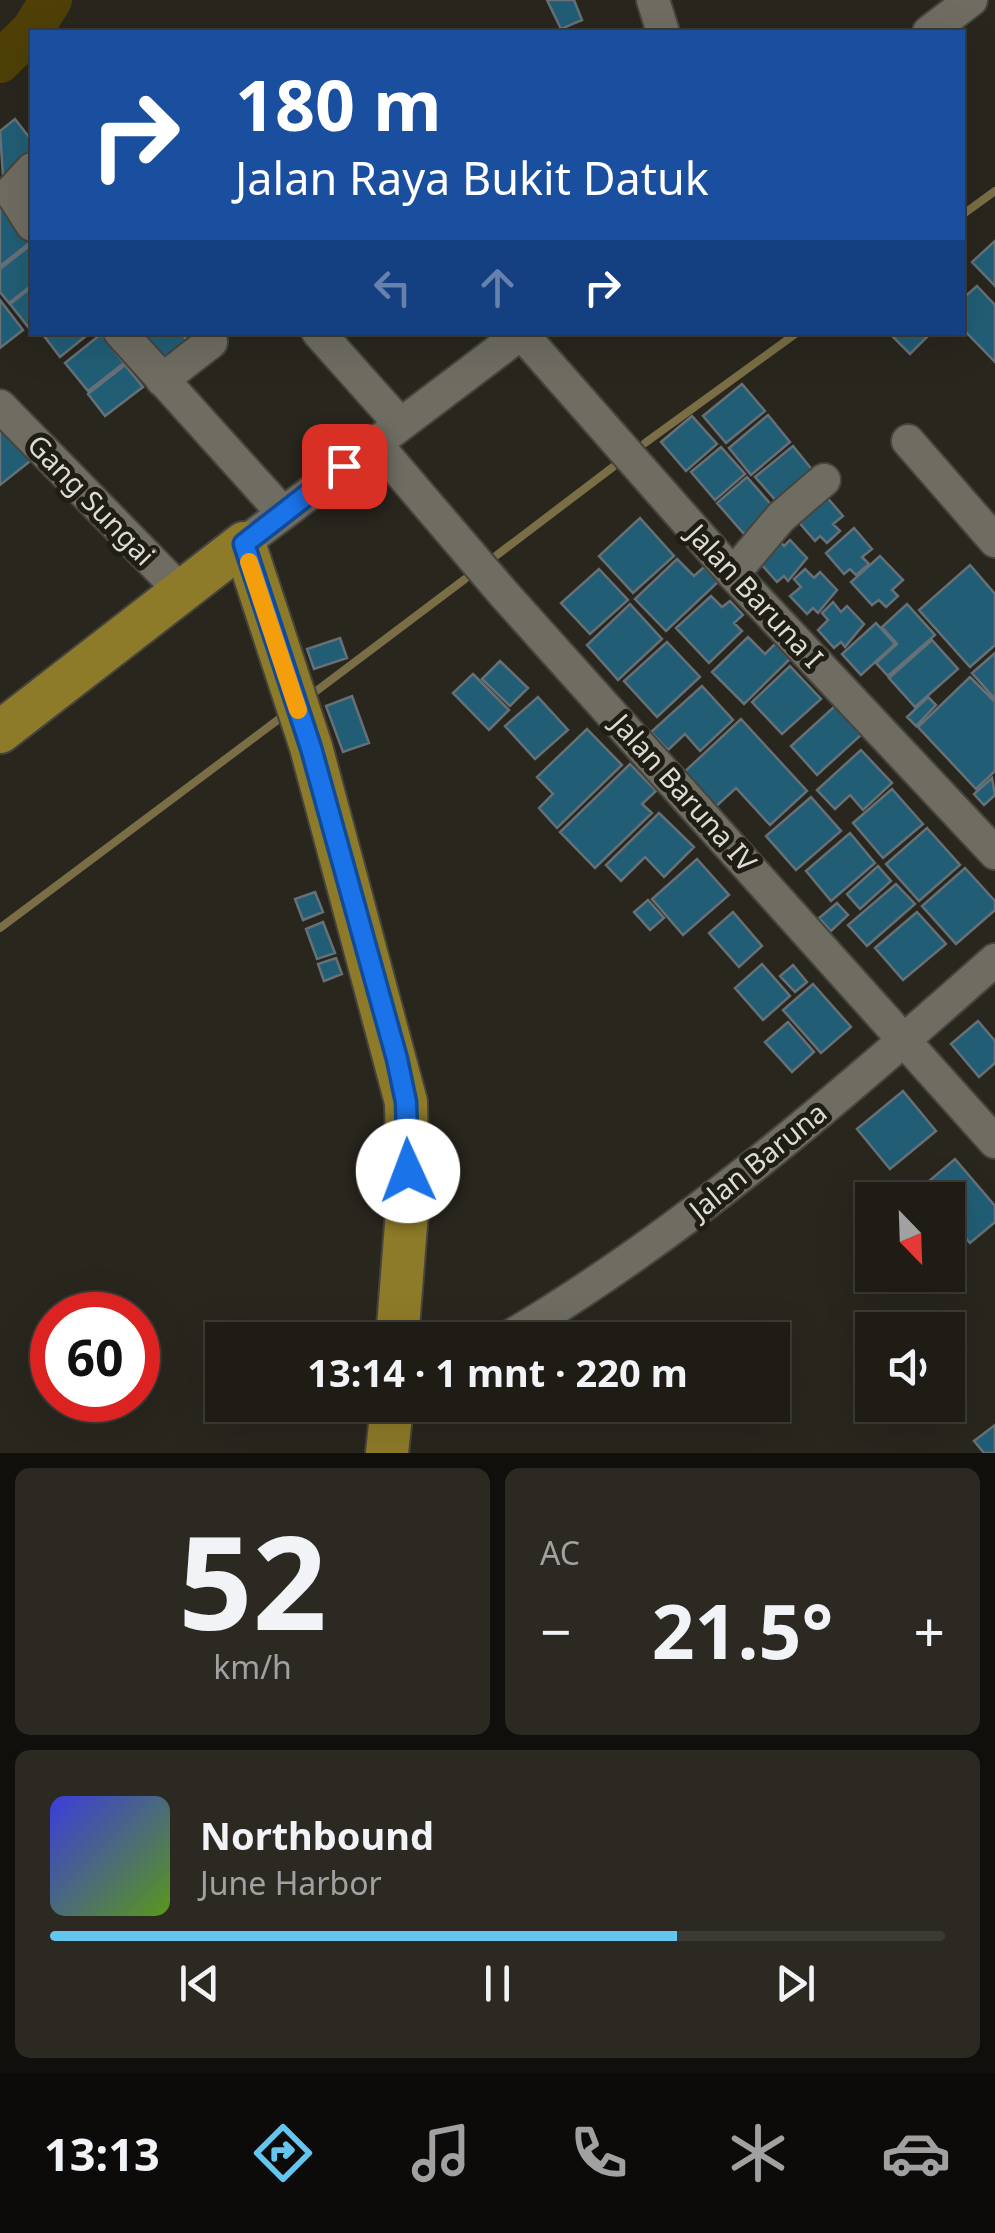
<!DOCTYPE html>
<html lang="id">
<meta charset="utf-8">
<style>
:root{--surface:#1f1c16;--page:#2c2923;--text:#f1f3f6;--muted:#a1a1a1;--line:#3c3a35;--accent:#64c5ee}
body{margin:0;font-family:"Noto Sans",sans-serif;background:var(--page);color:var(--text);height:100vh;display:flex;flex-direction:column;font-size:38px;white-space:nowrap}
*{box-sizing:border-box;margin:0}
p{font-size:32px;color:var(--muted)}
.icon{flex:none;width:55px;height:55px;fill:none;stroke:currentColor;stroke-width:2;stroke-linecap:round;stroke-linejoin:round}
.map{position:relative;height:1453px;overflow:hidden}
.sheet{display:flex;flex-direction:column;gap:15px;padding:15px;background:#110f0c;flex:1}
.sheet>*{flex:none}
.banner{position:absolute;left:30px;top:30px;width:935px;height:305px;border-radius:0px;box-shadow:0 10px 40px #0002,0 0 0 2px var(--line);background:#1a4fa0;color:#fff;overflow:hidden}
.needle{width:65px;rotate:157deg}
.tools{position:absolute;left:855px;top:1182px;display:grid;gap:20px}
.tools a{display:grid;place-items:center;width:110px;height:110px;border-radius:0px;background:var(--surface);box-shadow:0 10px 40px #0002,0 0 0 2px var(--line);font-size:50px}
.speed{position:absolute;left:30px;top:1292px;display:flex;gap:20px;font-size:50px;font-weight:700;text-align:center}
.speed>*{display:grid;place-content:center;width:130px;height:130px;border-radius:50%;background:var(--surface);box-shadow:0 10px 40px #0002,0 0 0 2px var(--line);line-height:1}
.speed .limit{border:15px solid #d22;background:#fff;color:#111}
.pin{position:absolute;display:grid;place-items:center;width:85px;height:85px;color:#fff;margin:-42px;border-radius:20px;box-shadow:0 5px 15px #0006}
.me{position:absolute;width:110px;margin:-55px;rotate:358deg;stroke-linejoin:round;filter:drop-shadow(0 0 8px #0008)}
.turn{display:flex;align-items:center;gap:35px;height:210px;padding:0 40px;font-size:45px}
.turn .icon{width:130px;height:130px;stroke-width:2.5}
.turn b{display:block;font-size:70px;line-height:85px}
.lanes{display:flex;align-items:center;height:95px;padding:0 40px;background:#0003;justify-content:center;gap:50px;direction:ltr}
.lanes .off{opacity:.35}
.big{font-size:75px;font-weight:700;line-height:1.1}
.sheet .widget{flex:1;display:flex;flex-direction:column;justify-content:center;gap:15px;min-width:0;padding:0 35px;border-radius:15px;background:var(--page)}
.sheet .dial{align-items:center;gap:0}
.dial b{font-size:130px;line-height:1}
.song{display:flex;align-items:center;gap:30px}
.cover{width:120px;height:120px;border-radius:15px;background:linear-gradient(135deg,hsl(240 70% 55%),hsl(90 70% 35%))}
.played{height:10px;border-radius:5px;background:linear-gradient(90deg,var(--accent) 70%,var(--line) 70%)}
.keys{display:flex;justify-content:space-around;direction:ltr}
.heat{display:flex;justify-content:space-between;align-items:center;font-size:55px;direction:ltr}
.sheet .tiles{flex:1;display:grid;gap:15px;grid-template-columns:1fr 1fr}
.widget:last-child{grid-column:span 2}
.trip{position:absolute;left:205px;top:1322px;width:585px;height:100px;border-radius:0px;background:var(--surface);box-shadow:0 10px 40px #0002,0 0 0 2px var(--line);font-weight:700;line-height:100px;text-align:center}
.dock{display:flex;height:160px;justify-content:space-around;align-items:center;background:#0c0b09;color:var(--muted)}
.dock .icon{width:70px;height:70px}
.dock .on{color:var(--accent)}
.dock b{font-size:45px;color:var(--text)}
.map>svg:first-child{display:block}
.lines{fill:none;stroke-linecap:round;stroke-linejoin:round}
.stream{stroke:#796e45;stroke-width:8}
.river{stroke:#4e4007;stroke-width:42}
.building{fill:#215e76;stroke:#667076;stroke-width:2.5}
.minor-casing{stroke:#46443d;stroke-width:36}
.major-casing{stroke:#46443d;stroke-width:46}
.minor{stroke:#6f6c62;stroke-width:32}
.major{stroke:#8e7b29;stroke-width:42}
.route-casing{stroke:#114b97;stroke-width:25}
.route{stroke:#1a73e8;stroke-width:18}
.slow{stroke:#f59e0b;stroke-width:18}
.labels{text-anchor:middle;stroke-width:10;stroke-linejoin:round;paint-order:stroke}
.street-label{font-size:28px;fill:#dcdbd5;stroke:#1f1d14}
</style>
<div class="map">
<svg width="995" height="1453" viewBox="0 0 995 1453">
<rect width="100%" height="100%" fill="#29261e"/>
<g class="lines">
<path class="stream" d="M 962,215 L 995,191
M 645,443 L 798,332
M 497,555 L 613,467
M 315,692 L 465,579
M 0,928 L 279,719"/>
<path class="river" d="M 0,62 L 32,30 L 51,0"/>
</g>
<path class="building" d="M 547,0 L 574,0 L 582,20 L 561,29 Z
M 15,119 L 32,141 L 32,153 L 3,176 L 0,131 Z
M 0,198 L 32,241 L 0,266 Z
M 995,241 L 995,286 L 972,262 Z
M 32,244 L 32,285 L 9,303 L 0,292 L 0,269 Z
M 977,286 L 995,305 L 995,362 L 962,328 L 962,299 Z
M 32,287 L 32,325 L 29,328 L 10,304 Z
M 0,300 L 23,330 L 0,348 Z
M 41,332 L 91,332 L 60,357 Z
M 134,332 L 181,332 L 193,348 L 164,371 Z
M 888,332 L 932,332 L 910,354 Z
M 101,334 L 124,363 L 88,391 L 65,363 Z
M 125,365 L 143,387 L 105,416 L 88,394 Z
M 742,384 L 765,411 L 726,443 L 703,416 Z
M 768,415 L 790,442 L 751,475 L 729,448 Z
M 692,416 L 717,444 L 686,471 L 661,442 Z
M 7,424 L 34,458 L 0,485 L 0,430 Z
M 793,446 L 814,472 L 778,503 L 755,477 Z
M 721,447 L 745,474 L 715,500 L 691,472 Z
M 747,477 L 774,508 L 744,534 L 717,503 Z
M 825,495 L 843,516 L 833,524 L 840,531 L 827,543 L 820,536 L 815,541 L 797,520 Z
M 640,518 L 674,556 L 633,593 L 599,556 Z
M 854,528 L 872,549 L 862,557 L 869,564 L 856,575 L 850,569 L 844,574 L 826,553 Z
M 776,537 L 784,546 L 790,540 L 807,558 L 788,581 L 784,576 L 777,582 L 761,564 Z
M 880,556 L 903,580 L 892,590 L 898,596 L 886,607 L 879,600 L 872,605 L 851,582 Z
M 677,559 L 694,576 L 704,567 L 718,582 L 666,631 L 635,599 Z
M 970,565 L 995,594 L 995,645 L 970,667 L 919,610 Z
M 599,569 L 628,600 L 590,634 L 561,603 Z
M 805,569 L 814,578 L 820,572 L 837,590 L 818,613 L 813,608 L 807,614 L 790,596 L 801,587 L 794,579 Z
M 711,596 L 722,607 L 730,601 L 743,615 L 734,623 L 742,631 L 709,663 L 676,628 Z
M 833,602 L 841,612 L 847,606 L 864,624 L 845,647 L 841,642 L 834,648 L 818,630 L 828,620 L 822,613 Z
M 630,604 L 662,639 L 618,680 L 587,645 Z
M 907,604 L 935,635 L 888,676 L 876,663 L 897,644 L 882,627 Z
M 876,623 L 895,644 L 861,675 L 842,654 Z
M 748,637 L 765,654 L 778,641 L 793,656 L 744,704 L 712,672 Z
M 340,638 L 347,658 L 314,669 L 307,649 Z
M 932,640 L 958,669 L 915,707 L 889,678 Z
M 667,642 L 700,677 L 657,717 L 624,681 Z
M 995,653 L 995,699 L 972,673 Z
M 500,661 L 528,688 L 510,706 L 482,679 Z
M 790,666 L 821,699 L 782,734 L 752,702 Z
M 473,674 L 509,710 L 489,730 L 453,693 Z
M 970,677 L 995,702 L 995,771 L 976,789 L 918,727 Z
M 702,686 L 733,720 L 700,751 L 685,734 L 668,750 L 651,732 Z
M 352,696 L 369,743 L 343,752 L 326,706 Z
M 538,697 L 568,730 L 535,759 L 505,726 Z
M 928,697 L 936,705 L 916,726 L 907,717 Z
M 835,706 L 861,735 L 817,775 L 791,746 Z
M 741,719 L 807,791 L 770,825 L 736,788 L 712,810 L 680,776 Z
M 587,729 L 622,765 L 557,828 L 539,808 L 553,794 L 537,777 Z
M 861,750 L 892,783 L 863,810 L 850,795 L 835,809 L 817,790 Z
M 630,764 L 656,791 L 642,804 L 652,813 L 595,868 L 560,832 Z
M 992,778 L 995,795 L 984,805 L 974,794 Z
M 892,789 L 923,824 L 883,858 L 853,823 Z
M 811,797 L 841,831 L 796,870 L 766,836 Z
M 659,813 L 694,847 L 664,877 L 645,857 L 621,881 L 606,865 Z
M 927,828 L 960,865 L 919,901 L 886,864 Z
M 850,833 L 875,863 L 831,901 L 806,871 Z
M 697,859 L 729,895 L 683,935 L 652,899 Z
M 878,866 L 891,881 L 860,909 L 847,894 Z
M 965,868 L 995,901 L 995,910 L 956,944 L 922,906 Z
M 896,884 L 915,904 L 867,946 L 848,925 Z
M 315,892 L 323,912 L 303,920 L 295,899 Z
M 648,900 L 664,918 L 650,930 L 634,912 Z
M 837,903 L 848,915 L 831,931 L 819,918 Z
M 733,912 L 762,946 L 739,967 L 709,933 Z
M 917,912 L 946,944 L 903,980 L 875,948 Z
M 323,922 L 335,953 L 317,959 L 306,929 Z
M 336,958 L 342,974 L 324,981 L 318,964 Z
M 762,964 L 790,996 L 763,1020 L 735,988 Z
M 793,965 L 807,982 L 795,992 L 780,976 Z
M 813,984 L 851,1027 L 821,1053 L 783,1010 Z
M 978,1021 L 995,1041 L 995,1063 L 979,1077 L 951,1044 Z
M 788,1022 L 814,1052 L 792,1072 L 765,1042 Z
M 903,1091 L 936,1131 L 890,1169 L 857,1129 Z
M 955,1159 L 995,1206 L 995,1222 L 970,1243 L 948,1217 L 948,1200 L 934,1200 L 922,1187 Z
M 995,1425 L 995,1453 L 984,1453 L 974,1441 Z"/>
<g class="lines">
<g class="minor-casing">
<path id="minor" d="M 653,0 L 663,32
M 929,32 L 971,0
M 32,169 L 11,192 L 32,225
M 120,332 L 282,512
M 318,332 L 400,424
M 522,334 L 733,574 L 995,853
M 162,380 L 211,342
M 0,406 L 183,593
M 908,441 L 995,541
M 375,443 L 504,594 L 995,1142
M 244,543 L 523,332
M 733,574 L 781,517 L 824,480
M 504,1340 C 684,1234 839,1098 995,960"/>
</g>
<g class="major-casing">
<path id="major" d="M 0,732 L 244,543 L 311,747 L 406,1102 L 408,1199 L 397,1340
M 387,1453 L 392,1405"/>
</g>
<use href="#minor" class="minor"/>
<use href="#major" class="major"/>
</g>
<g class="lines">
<g class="route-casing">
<path id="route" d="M 344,466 L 244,544 L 311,748 L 397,1059 L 406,1102 L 408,1171"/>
</g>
<use href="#route" class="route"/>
<path class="slow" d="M 249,562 L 298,710"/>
</g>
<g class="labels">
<g class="street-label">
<text transform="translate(91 500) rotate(46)" y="10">Gang Sungai</text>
<text transform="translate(755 596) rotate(47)" y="10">Jalan Baruna I</text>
<text transform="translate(684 793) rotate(48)" y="10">Jalan Baruna IV</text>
<text transform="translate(758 1161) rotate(-39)" y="10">Jalan Baruna</text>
</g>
</g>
</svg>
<div class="tools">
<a><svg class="needle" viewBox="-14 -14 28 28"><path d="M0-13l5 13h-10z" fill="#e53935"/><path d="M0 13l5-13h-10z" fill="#a1a1a1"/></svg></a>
<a><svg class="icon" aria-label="sound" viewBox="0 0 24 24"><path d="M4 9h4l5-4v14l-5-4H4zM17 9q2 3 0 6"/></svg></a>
</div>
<div class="speed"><div class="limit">60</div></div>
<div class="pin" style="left:344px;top:466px;background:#d93025"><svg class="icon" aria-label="arrive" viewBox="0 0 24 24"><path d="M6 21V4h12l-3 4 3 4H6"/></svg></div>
<svg class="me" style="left:408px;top:1171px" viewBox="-20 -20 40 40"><circle r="19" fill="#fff"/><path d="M0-13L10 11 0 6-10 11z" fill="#1a73e8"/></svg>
<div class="trip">13:14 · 1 mnt · 220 m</div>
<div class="banner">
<div class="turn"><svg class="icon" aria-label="right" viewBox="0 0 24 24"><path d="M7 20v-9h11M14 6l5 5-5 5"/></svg><div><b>180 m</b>Jalan Raya Bukit Datuk</div></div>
<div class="lanes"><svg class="icon off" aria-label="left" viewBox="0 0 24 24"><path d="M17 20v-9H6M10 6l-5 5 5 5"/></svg><svg class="icon off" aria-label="ahead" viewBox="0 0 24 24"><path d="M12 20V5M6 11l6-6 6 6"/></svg><svg class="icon" aria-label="right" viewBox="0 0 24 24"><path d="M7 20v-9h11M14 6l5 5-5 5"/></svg></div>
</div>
</div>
<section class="sheet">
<div class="tiles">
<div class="widget dial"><b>52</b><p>km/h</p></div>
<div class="widget"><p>AC</p>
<div class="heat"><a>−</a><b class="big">21.5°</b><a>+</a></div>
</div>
<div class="widget">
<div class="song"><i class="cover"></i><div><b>Northbound</b><p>June Harbor</p></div></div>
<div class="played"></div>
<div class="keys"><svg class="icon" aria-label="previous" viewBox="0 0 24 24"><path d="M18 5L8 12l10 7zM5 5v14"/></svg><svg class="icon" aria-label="pause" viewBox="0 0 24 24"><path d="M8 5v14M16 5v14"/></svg><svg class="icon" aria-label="next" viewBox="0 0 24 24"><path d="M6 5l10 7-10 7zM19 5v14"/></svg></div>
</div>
</div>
</section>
<nav class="dock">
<b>13:13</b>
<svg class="icon on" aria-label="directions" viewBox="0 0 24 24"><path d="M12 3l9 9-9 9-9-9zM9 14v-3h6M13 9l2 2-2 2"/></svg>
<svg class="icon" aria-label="music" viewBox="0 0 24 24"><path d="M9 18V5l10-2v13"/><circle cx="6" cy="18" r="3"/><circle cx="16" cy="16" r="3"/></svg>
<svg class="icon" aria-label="phone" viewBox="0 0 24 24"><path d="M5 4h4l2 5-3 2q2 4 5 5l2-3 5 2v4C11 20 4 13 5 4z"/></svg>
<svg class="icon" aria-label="climate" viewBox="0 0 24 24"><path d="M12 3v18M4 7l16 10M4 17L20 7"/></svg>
<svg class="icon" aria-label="car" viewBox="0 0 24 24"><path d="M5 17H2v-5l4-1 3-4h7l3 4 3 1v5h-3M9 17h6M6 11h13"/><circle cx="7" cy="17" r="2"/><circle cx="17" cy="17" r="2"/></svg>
</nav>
